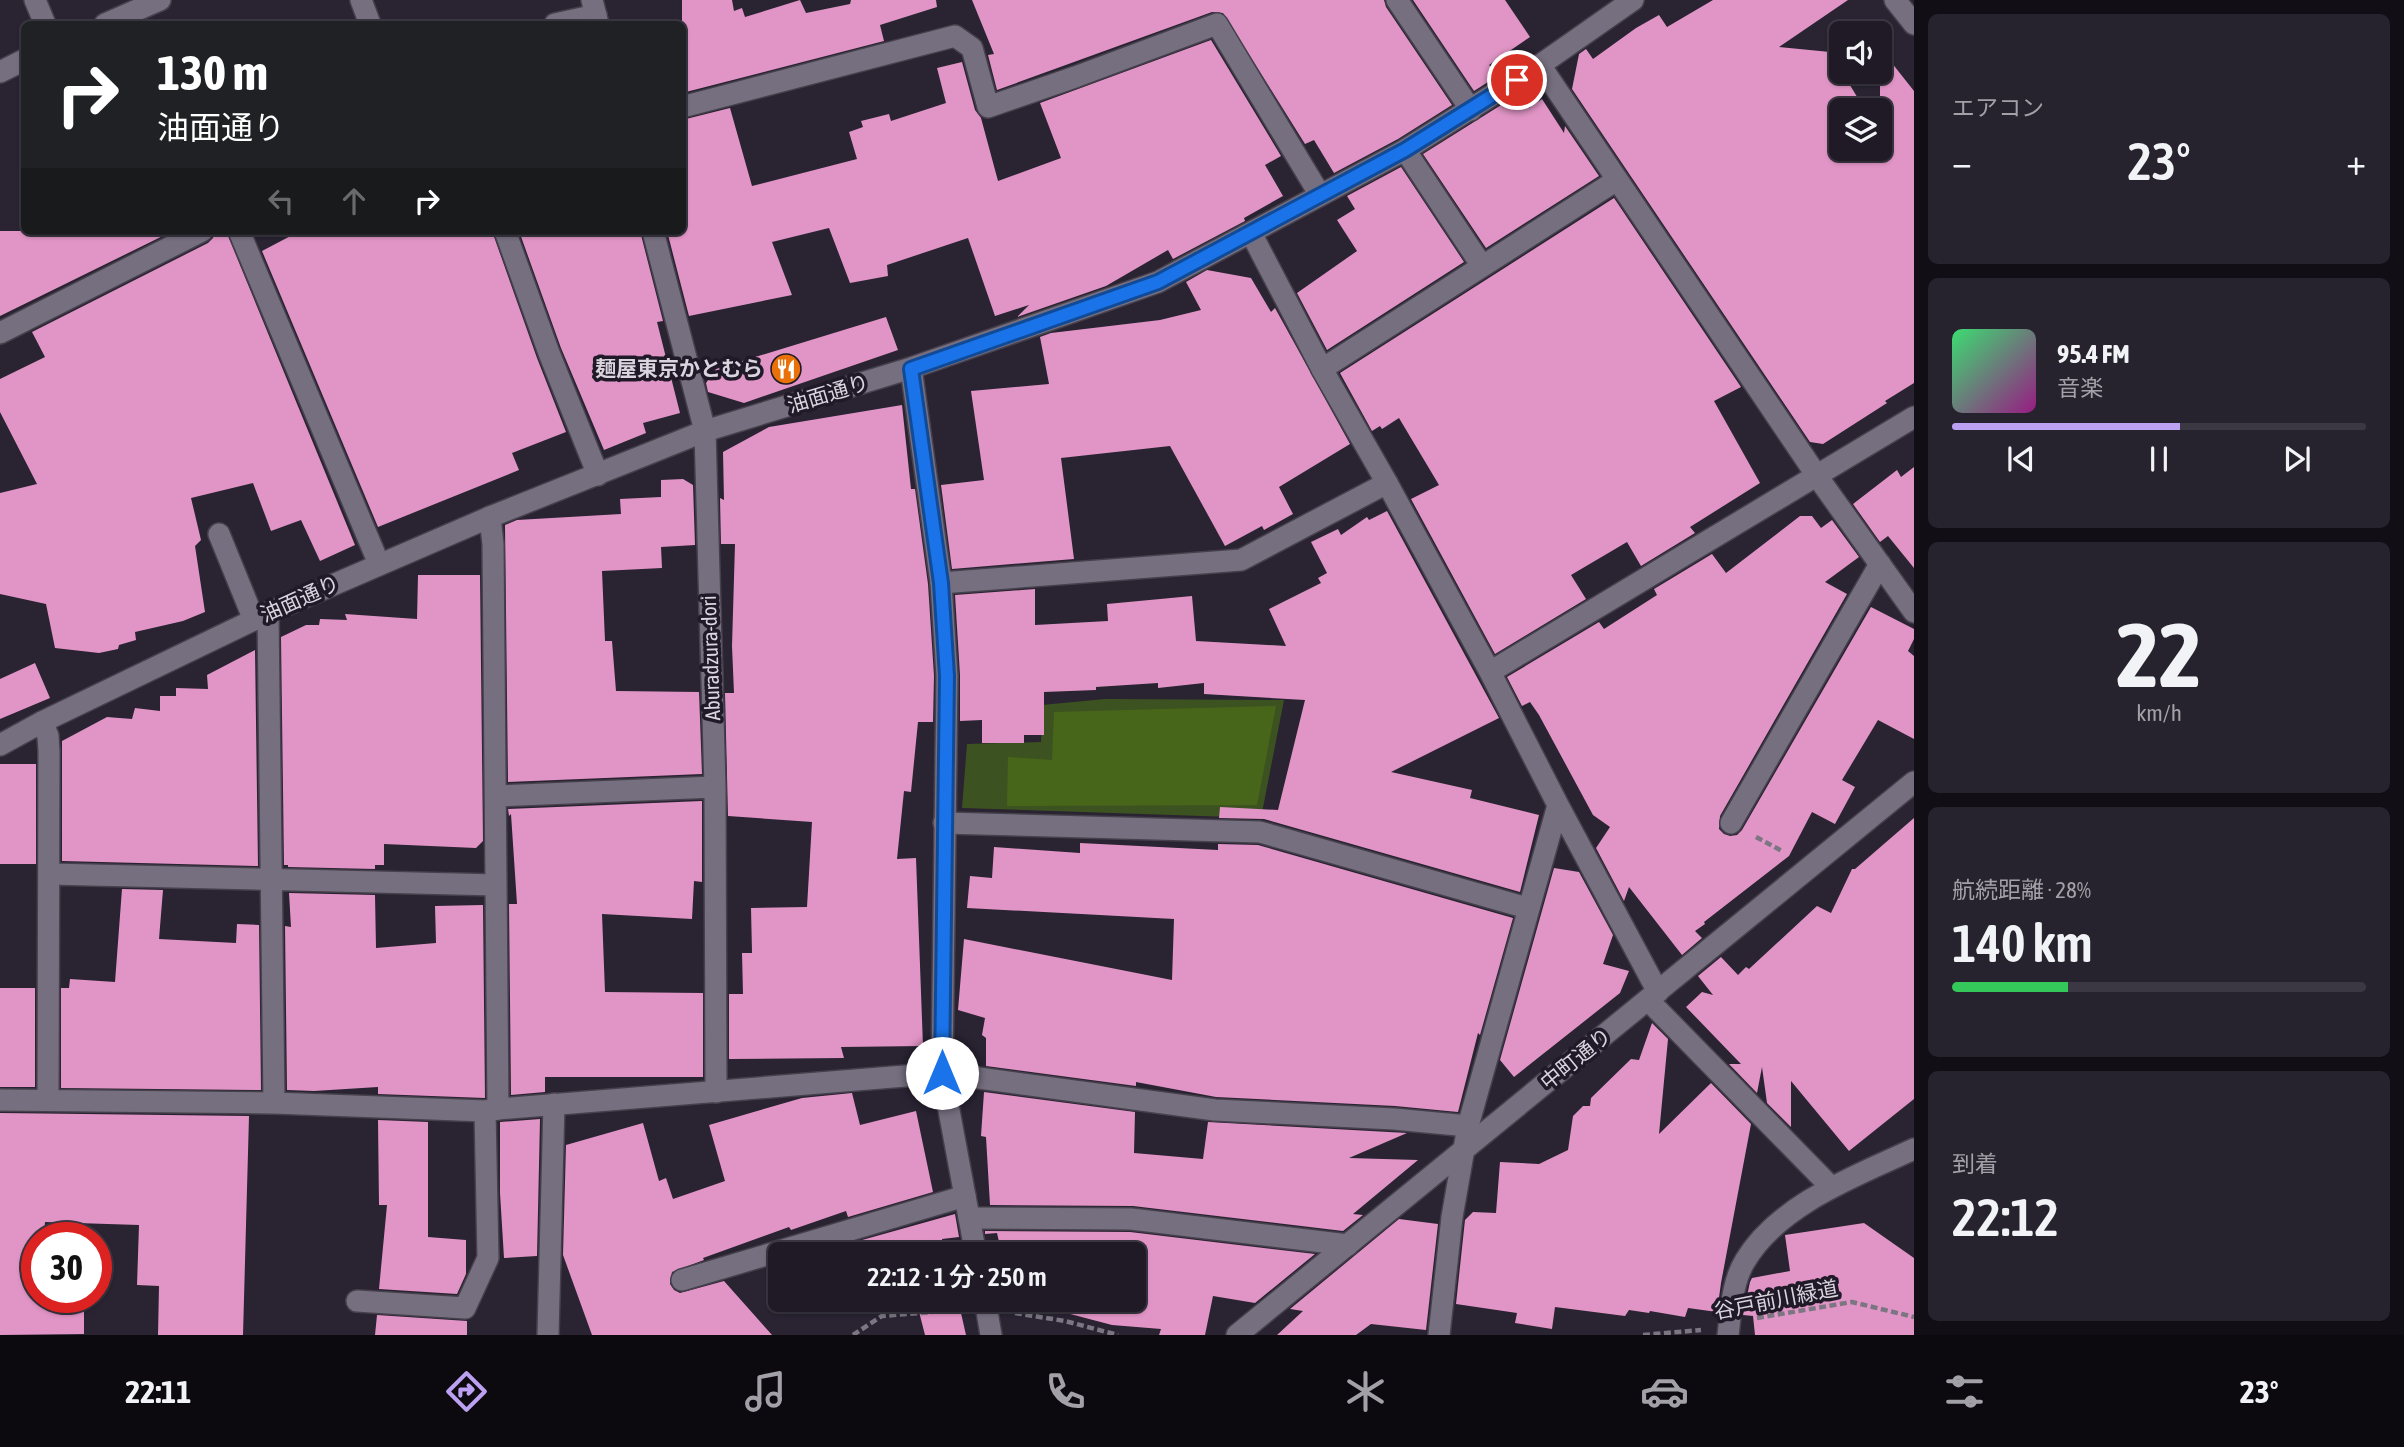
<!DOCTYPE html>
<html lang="ja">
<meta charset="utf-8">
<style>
:root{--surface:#1f1a26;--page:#27232e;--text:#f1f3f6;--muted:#a1a1a7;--line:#3c3843;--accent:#bca0f2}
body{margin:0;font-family:"Asap Condensed","Noto Sans JP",sans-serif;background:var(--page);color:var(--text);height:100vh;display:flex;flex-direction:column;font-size:26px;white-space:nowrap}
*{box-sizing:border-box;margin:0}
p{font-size:23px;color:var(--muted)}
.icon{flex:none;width:38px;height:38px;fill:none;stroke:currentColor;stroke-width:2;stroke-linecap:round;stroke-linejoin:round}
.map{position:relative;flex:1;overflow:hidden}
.sheet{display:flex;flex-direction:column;gap:14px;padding:14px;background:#110e15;width:490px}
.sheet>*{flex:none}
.hud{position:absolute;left:21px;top:21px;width:665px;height:214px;border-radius:10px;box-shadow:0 2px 5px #0004,0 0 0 2px var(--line);background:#202124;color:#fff;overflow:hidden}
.buttons{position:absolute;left:1829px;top:21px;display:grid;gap:14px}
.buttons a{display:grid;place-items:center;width:63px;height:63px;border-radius:10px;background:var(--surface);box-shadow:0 2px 5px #0004,0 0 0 2px var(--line);font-size:35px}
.speed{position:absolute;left:21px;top:1222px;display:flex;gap:14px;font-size:35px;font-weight:700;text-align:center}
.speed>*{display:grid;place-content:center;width:91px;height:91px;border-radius:50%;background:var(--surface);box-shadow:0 2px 5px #0004,0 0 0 2px var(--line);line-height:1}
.speed .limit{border:10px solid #d22;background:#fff;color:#111}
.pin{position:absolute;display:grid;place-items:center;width:60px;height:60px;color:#fff;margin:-30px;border:4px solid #fff;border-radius:50%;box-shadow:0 2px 7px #0007}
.me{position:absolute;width:77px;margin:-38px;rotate:0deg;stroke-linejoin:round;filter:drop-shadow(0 0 5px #0008)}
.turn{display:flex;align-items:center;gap:24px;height:147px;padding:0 21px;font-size:32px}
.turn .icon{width:91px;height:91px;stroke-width:2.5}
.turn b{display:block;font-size:49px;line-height:60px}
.lanes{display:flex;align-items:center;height:66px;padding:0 21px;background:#0003;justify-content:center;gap:35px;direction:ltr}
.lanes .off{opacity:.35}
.big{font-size:52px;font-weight:600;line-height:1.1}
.sheet .widget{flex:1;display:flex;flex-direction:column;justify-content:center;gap:10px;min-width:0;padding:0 24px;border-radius:10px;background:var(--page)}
.sheet .dial{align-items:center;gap:0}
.dial b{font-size:91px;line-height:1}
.song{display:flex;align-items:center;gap:21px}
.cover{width:84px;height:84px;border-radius:10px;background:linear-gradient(135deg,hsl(140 70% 55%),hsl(310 70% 35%))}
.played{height:7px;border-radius:4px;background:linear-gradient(90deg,var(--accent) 55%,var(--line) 55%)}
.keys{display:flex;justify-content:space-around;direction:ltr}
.heat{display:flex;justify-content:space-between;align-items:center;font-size:38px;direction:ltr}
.charge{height:10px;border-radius:5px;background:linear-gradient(90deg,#34c759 28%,var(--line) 0)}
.trip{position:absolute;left:768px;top:1242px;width:378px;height:70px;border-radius:10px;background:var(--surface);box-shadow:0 2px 5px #0004,0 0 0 2px var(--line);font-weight:600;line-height:70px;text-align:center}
.dock{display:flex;height:112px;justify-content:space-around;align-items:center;background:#0c0a0f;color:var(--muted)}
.dock .icon{width:49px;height:49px}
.dock .selected{color:var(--accent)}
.dock b{font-size:32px;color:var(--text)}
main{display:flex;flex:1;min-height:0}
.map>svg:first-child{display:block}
.green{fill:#3d5221}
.forest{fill:#476619}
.building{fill:#e195c6}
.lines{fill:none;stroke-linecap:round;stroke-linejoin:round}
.lane-casing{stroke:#46404c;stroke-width:24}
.street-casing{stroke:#46404c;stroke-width:24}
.secondary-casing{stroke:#46404c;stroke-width:24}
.path{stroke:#7b7682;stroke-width:4.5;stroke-dasharray:7 3.5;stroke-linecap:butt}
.lane{stroke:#766f80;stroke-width:21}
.street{stroke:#766f80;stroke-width:21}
.secondary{stroke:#766f80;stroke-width:21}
.route-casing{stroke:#114b97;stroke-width:18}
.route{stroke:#1a73e8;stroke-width:12}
.labels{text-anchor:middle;stroke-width:7;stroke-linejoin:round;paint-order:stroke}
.poi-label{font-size:21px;font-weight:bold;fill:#d9d4de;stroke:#201928;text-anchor:end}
.street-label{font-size:21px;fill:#d9d4de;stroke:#201928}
</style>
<main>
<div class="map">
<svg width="1914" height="1335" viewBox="0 0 1914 1335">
<rect width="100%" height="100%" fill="#292332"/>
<path class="green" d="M 1105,699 L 1284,700 L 1261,818 L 962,808 L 967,744 L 1041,742 L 1042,705 Z"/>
<path class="forest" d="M 1276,706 L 1257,805 L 1007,806 L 1008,757 L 1052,760 L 1054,712 Z"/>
<path class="building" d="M 682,0 L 732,0 L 734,11 L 742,8 L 745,17 L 800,0 L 806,13 L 850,4 L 851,0 L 936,0 L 937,7 L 880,25 L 884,41 L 682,93 Z
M 972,0 L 1384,0 L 1386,7 L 1452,105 L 1398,139 L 1334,173 L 1314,140 L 1305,144 L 1223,13 L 1212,12 L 997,90 L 988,55 L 994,54 Z
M 1413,0 L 1505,0 L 1530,37 L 1489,65 L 1499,75 L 1474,91 Z
M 1713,0 L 1848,0 L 1779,47 L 1830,52 L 1865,110 L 1841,110 L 1841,149 L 1880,149 L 1880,48 L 1914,91 L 1914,383 L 1885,401 L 1887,403 L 1823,444 L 1810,442 L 1572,89 L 1579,54 L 1586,49 L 1593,59 L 1636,28 L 1659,15 L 1667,27 Z
M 1211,40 L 1281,156 L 1265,165 L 1283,196 L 1244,218 L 1245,221 L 1173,259 L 1168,250 L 1106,286 L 1017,317 L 1029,305 L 995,316 L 968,238 L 887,265 L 888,276 L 850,283 L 829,228 L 772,242 L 792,295 L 689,316 L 667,231 L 682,231 L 682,120 L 730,108 L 752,186 L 857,159 L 849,132 L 863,127 L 861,121 L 889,114 L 891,121 L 946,103 L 937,68 L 962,62 L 975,110 L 981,118 L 998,181 L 1061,158 L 1040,103 Z
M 1517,95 L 1529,108 L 1542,99 L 1564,133 L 1565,126 L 1599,176 L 1486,248 L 1423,154 Z
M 1401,167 L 1464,262 L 1327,350 L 1297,293 L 1357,251 L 1337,220 L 1355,209 L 1347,196 Z
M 1614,198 L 1741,387 L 1714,401 L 1760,483 L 1690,527 L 1695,533 L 1641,566 L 1627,542 L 1571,575 L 1586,599 L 1495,654 L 1411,499 L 1439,485 L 1399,418 L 1382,429 L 1380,426 L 1372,431 L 1340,373 Z
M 0,231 L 173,231 L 0,316 Z
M 215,231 L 226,231 L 355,545 L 320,561 L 301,520 L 271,531 L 253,483 L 191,498 L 201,540 L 195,546 L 205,612 L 183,621 L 135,632 L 136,640 L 119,645 L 118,649 L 99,653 L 55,648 L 46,604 L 0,594 L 0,493 L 37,484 L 0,412 L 0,379 L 45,357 L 32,332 L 208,243 L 213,238 Z
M 300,231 L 492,231 L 537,358 L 566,432 L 512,453 L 519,470 L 378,527 L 262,251 Z
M 519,231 L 640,231 L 663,321 L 657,322 L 680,413 L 643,423 L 646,433 L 604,450 L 561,348 Z
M 1207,270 L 1251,278 L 1271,312 L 1275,308 L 1350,444 L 1279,487 L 1293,514 L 1264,530 L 1262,526 L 1225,546 L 1170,446 L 1061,458 L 1074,559 L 952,569 L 941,485 L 984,480 L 971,391 L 1049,384 L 1040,337 L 1051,333 L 1160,320 L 1201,310 L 1186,282 Z
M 886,317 L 898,350 L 744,403 L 708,392 L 706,383 L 716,369 Z
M 902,405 L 911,489 L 915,489 L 928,584 L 934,676 L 933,722 L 918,722 L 911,792 L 904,791 L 897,859 L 916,858 L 923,1046 L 841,1047 L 844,1058 L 729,1059 L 729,994 L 743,994 L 742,953 L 752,953 L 751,908 L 807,907 L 812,822 L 728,816 L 725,693 L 734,693 L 732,646 L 735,544 L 721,544 L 720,498 L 724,500 L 723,452 L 769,427 Z
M 1914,467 L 1914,568 L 1888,536 L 1880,542 L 1853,504 L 1897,470 L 1901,477 Z
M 683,479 L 693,485 L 695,545 L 661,547 L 662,568 L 602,571 L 605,641 L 612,641 L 616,691 L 699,692 L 702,774 L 508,782 L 505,525 L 517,520 L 621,514 L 620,499 L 661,497 L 661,480 Z
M 1387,511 L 1499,718 L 1391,772 L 1472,790 L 1470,798 L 1539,815 L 1520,892 L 1264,819 L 1219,818 L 1220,807 L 1278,810 L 1305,700 L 1204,694 L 1204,683 L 1158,688 L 1158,683 L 1096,687 L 1096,690 L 1044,692 L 1044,735 L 1024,735 L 1024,743 L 982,743 L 982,720 L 960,721 L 960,675 L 955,595 L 1035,589 L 1035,625 L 1108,621 L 1107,604 L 1192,596 L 1196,641 L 1286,646 L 1269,609 L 1321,583 L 1318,578 L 1327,573 L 1311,542 L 1338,529 L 1341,535 L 1367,517 L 1369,520 Z
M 1800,516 L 1812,516 L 1821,528 L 1832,520 L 1859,557 L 1825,582 L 1847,594 L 1720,816 L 1719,829 L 1724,834 L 1730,836 L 1737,835 L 1742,830 L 1871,607 L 1914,629 L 1914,639 L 1908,651 L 1914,656 L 1914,739 L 1878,720 L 1842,780 L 1855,787 L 1835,824 L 1812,812 L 1789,856 L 1704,922 L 1705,924 L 1695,931 L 1702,938 L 1682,955 L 1629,887 L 1624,901 L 1596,848 L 1610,827 L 1593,815 L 1539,715 L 1530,702 L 1522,706 L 1507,677 L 1599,622 L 1604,629 L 1657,595 L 1654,589 L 1712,554 L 1726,573 Z
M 418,575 L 480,575 L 483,841 L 476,848 L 384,844 L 384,865 L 375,865 L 375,869 L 288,867 L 288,865 L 284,865 L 281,637 L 306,625 L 319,625 L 320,619 L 347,620 L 345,614 L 417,619 Z
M 255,650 L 258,866 L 62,861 L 62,741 L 107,717 L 132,719 L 135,708 L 160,711 L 160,696 L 176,696 L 176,688 L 208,689 L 207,675 Z
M 35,663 L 50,698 L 0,719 L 0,679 Z
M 0,764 L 36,764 L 36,864 L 0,864 Z
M 702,801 L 702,882 L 694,881 L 692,919 L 602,914 L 605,992 L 703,993 L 703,1077 L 545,1077 L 545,1092 L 511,1095 L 509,904 L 517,904 L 511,814 L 509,816 L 508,809 Z
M 1914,818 L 1914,1099 L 1849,1151 L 1791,1081 L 1791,1127 L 1767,1103 L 1762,1067 L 1757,1093 L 1729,1064 L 1741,1064 L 1686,1007 L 1702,992 L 1713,995 L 1698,976 L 1721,957 L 1738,975 L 1746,967 L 1749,969 L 1817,906 L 1831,913 L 1852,869 L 1855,869 Z
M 1080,843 L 1218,850 L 1218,844 L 1258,845 L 1513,918 L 1480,1035 L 1478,1033 L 1458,1112 L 1395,1106 L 1216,1097 L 1136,1082 L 1136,1086 L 986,1066 L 986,1038 L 982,1035 L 985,1018 L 958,1010 L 964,939 L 1172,980 L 1174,919 L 967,908 L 970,876 L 992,878 L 994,847 L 1080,853 Z
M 1554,868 L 1579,872 L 1613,935 L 1603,964 L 1629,971 L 1620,993 L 1514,1077 L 1500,1060 Z
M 122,889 L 163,890 L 159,939 L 236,943 L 237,924 L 259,925 L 261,1090 L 61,1088 L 61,988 L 69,988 L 70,979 L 115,982 Z
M 289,893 L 375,895 L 376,948 L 436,943 L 435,906 L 483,905 L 485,1098 L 378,1094 L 378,1087 L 314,1091 L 287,1090 L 285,926 L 291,927 Z
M 0,988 L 35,988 L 35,1087 L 0,1087 Z
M 1652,1023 L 1668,1039 L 1659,1134 L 1711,1083 L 1751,1124 L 1721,1283 L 1717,1312 L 1688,1308 L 1685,1317 L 1650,1311 L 1649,1313 L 1629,1310 L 1625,1316 L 1555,1307 L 1552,1329 L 1515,1323 L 1517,1313 L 1456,1304 L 1465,1220 L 1473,1212 L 1496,1213 L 1500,1162 L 1539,1164 L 1568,1150 L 1573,1116 L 1583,1106 L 1590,1106 L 1591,1098 L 1631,1059 L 1639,1060 Z
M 984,1092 L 1135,1112 L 1134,1153 L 1203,1159 L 1208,1122 L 1407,1133 L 1349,1158 L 1418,1160 L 1353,1214 L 1363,1215 L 1343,1231 L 1133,1206 L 990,1205 L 986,1137 L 981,1136 Z
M 852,1093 L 860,1125 L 916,1111 L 933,1192 L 848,1217 L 846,1211 L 791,1230 L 789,1227 L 703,1258 L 704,1260 L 672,1272 L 670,1284 L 674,1290 L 680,1293 L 724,1281 L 772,1335 L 592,1335 L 563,1255 L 566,1145 L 643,1123 L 659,1181 L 666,1178 L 673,1199 L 725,1181 L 709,1125 L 802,1098 Z
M 0,1113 L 249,1116 L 243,1335 L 158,1335 L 159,1286 L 137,1285 L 139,1225 L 45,1222 L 44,1237 L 37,1237 L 37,1297 L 84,1297 L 84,1334 L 0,1335 Z
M 540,1119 L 537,1256 L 504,1258 L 500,1193 L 500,1122 Z
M 378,1120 L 428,1122 L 428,1237 L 466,1240 L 466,1274 L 457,1294 L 379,1289 L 387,1205 L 379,1205 Z
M 955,1214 L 959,1237 L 942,1239 L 945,1255 L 858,1255 L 855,1242 Z
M 1399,1219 L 1438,1224 L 1426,1330 L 1371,1324 L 1356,1335 L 1277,1335 L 1303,1311 L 1290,1309 Z
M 1864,1223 L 1914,1258 L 1914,1335 L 1755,1335 L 1753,1316 L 1743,1315 L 1750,1282 L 1752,1278 L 1790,1271 L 1785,1235 Z
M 985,1231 L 1130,1232 L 1315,1254 L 1255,1303 L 1213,1296 L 1205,1335 L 1159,1335 L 1161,1329 L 1112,1325 L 1055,1310 L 1057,1300 L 1134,1300 L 1134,1255 L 1002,1255 L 997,1233 L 985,1234 Z
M 916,1300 L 958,1300 L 966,1335 L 925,1335 Z
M 377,1315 L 467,1321 L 467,1335 L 375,1335 Z"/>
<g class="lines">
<g class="lane-casing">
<path id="lane" d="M 35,0 L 45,24
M 361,0 L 370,24
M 1397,0 L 1471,110
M 555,24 L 596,15
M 682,107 L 955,36 L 972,48 L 988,107 L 1075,77 L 1217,24 L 1320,195
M 1405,150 L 1482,266
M 239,231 L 379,564
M 505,231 L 549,353 L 598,475
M 0,333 L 202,231
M 1322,369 L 1617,180
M 705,431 L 715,787 L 716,1092
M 219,534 L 254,620
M 941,583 L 1241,560 L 1387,483
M 268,613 L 274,1103
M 42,722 L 48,736 L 49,751 L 48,1100
M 496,796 L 715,787
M 944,823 L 1260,832 L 1527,908
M 1731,823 L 1880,564
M 50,874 L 496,885
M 942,1073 L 1215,1110 L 1394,1119 L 1468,1126
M 0,1100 L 274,1103 L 485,1111 L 498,1109 L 493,544 L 490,517
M 969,1218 L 1131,1219 L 1348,1245
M 682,1280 L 965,1196
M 357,1301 L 465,1308 L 488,1258 L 485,1111
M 548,1335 L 554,1104"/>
</g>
<g class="street-casing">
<path id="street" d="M 592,0 L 598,24
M 105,24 L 160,0
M 1540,65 L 1817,476 L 1914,612
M 0,72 L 24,60
M 653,231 L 705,431
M 1251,233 L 1322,369 L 1387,483 L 1490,672 L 1558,805 L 1658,992
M 911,368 L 941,583 L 947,676 L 942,1073 L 976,1255
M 1490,672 L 1914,417
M 0,745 L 42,722 L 268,613 L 490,517 L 705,431 L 911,368 L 1158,282 L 1405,150 L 1540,65 L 1633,0
M 1648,1000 L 1831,1187
M 498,1109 L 942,1073
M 985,1300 L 991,1335
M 1439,1335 L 1452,1217 L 1468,1126 L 1558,805
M 1728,1335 C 1731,1311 1732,1282 1745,1261 C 1779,1204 1856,1176 1914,1149"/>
</g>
<g class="secondary-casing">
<path id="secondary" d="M 1895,0 L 1914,24
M 1237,1335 L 1914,782"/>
</g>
<path class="path" d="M 1756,837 L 1782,851
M 1015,1313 L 1065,1321 L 1118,1335
M 1757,1318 L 1852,1302 L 1914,1317
M 853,1335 L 882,1316 L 958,1310
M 1643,1335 L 1701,1330"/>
<use href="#lane" class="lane"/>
<use href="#street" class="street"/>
<use href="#secondary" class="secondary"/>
</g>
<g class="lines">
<g class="route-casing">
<path id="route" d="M 942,1073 L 947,676 L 941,583 L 911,369 L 1158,282 L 1405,150 L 1517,80"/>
</g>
<use href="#route" class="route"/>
</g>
<defs>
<g id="restaurant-disc" transform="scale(1.575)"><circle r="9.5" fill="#e8710a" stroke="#201928"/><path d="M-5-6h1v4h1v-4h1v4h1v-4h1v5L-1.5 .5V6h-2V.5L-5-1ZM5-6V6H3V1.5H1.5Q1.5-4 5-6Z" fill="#fff"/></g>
</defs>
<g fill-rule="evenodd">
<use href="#restaurant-disc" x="786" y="369"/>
</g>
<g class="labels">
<g class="poi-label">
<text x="763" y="376">麺屋東京かとむら</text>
</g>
<g class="street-label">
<text transform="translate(828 394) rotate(-17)" y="7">油面通り</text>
<text transform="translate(300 599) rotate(-24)" y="7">油面通り</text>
<text transform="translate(711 658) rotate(-92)" y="7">Aburadzura-dori</text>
<text transform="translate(1576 1059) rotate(-39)" y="7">中町通り</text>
<text transform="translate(1776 1300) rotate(-11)" y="7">谷戸前川緑道</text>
</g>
</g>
</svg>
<div class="buttons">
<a><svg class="icon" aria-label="sound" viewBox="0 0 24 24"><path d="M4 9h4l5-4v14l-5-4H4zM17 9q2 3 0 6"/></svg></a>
<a><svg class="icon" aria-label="layers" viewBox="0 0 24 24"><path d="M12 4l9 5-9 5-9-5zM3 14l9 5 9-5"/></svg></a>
</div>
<div class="speed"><div class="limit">30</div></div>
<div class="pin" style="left:1517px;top:80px;background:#d93025"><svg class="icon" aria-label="arrive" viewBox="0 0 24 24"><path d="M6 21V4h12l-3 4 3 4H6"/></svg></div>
<svg class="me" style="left:942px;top:1073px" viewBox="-20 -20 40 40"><circle r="19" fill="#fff"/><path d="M0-13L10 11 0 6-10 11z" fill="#1a73e8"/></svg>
<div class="trip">22:12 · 1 分 · 250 m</div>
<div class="hud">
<div class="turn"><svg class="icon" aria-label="right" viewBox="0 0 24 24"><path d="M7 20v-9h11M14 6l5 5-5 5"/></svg><div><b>130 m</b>油面通り</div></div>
<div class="lanes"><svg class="icon off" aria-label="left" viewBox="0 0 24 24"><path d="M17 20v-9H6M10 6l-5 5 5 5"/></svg><svg class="icon off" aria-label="ahead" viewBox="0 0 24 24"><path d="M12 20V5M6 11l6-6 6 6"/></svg><svg class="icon" aria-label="right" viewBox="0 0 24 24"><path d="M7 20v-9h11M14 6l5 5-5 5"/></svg></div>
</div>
</div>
<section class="sheet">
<div class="widget"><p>エアコン</p>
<div class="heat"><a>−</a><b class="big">23°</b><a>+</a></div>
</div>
<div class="widget">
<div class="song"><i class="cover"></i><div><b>95.4 FM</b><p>音楽</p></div></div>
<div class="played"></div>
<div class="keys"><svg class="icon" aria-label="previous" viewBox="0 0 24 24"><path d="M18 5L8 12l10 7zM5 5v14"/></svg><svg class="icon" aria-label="pause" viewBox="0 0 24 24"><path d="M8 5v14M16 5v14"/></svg><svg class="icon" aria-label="next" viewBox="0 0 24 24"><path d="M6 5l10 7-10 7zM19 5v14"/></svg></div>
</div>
<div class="widget dial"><b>22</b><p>km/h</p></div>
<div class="widget"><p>航続距離 · 28%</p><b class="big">140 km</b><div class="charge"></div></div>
<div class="widget"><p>到着</p><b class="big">22:12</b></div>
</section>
</main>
<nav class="dock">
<b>22:11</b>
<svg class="icon selected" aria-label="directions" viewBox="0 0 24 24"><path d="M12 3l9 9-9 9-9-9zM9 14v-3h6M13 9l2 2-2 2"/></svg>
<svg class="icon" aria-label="music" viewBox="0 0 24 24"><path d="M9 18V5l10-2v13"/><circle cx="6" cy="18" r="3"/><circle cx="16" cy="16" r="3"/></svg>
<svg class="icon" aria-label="phone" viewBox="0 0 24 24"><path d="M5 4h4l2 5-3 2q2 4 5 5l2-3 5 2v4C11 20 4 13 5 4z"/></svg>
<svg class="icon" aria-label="climate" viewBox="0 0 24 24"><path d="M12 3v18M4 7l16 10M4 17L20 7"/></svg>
<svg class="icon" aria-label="car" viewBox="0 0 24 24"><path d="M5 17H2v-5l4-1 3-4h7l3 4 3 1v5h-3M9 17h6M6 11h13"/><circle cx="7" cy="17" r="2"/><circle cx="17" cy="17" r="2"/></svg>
<svg class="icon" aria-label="filters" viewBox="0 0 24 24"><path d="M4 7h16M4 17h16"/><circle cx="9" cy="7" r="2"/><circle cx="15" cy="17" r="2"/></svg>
<b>23°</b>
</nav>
